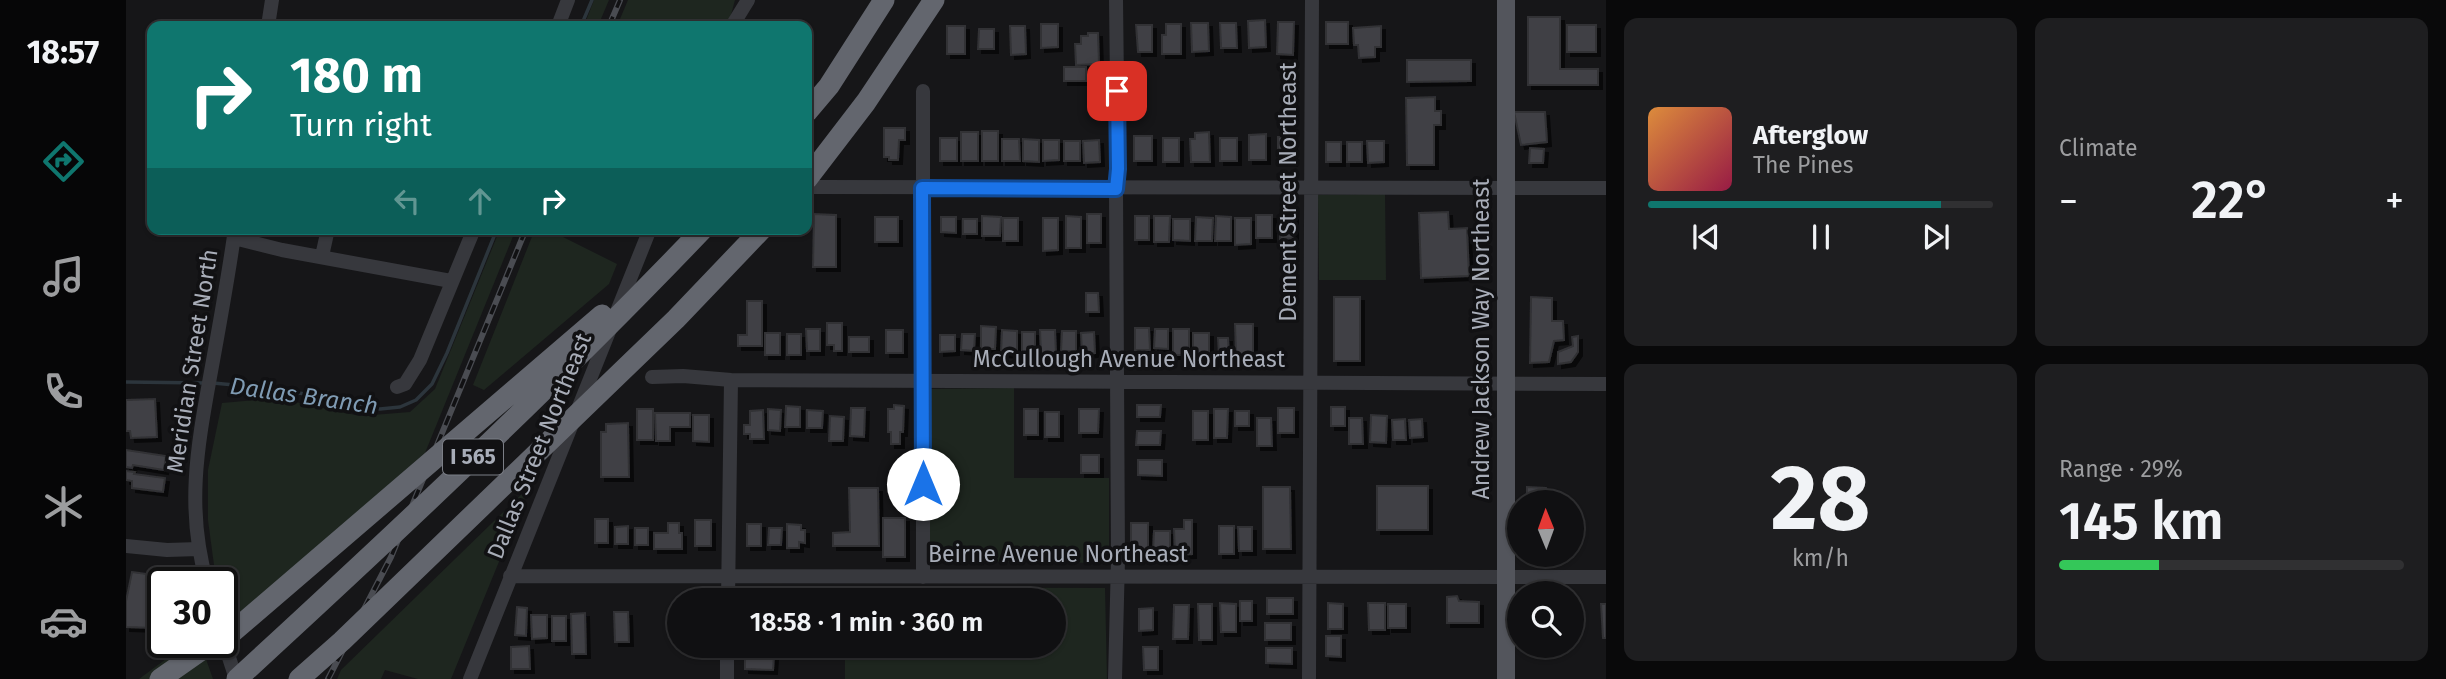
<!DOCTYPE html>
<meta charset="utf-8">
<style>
:root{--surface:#101012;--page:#1e1e20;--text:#f1f3f6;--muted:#9c9d9f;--line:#303032;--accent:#0f766e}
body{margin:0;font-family:"Fira Sans",sans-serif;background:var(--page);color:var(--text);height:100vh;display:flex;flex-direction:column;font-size:26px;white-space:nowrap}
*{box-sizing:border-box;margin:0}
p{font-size:23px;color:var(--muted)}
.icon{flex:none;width:38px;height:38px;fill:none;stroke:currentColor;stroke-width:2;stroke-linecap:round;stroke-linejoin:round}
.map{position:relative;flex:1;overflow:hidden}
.details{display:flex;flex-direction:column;gap:18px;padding:18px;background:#09090a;width:840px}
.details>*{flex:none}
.hud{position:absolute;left:21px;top:21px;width:665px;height:214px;border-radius:14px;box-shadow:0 2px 5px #0004,0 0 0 2px var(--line);background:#0f766e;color:#fff;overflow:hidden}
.needle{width:46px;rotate:359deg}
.fabs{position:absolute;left:1381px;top:490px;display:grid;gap:14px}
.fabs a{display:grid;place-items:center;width:77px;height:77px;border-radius:50%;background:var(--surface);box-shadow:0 2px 5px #0004,0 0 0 2px var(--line);font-size:35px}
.speed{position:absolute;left:21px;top:567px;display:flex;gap:14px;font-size:35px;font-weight:700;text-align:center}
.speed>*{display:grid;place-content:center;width:91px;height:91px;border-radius:50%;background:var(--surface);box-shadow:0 2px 5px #0004,0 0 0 2px var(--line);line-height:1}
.speed .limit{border:4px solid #111;border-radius:10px;background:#fff;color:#111}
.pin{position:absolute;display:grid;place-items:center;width:60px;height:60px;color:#fff;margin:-30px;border-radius:14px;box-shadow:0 4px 10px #0006}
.me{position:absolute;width:77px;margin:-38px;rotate:0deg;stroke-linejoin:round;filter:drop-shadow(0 0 5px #0008)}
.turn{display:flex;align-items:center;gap:24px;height:147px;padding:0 28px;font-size:32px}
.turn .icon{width:91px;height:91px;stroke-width:2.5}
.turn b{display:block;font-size:49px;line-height:60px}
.lanes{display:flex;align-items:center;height:66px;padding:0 28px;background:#0003;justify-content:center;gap:35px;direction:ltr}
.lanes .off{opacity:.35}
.big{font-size:52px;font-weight:600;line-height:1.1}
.details .tile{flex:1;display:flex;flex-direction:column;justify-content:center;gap:10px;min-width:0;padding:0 24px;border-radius:14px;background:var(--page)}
.details .dial{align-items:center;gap:0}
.dial b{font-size:91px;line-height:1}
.song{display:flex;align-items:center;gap:21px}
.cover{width:84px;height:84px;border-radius:10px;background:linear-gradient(135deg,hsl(30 70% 55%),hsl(340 70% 35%))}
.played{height:7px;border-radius:4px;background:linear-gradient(90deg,var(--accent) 85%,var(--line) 85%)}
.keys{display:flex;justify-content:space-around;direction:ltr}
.heat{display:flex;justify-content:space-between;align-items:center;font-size:38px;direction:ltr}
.charge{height:10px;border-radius:5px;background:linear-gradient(90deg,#34c759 29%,var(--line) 0)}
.details .tiles{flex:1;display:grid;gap:18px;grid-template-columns:repeat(2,1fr)}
.trip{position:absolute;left:541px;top:588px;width:399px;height:70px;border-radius:35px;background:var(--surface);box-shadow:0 2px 5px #0004,0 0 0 2px var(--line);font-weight:600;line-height:70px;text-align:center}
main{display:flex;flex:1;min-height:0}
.tabs{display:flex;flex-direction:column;width:126px;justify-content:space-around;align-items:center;background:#060607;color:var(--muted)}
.tabs .icon{width:49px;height:49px}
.tabs .active{color:var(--accent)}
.tabs b{font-size:32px;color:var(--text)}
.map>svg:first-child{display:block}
.green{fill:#1e261f}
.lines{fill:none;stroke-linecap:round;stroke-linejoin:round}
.stream{stroke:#2c353c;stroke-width:3.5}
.building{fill:#404145;stroke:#303034;stroke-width:2;filter:url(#shadow)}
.minor{stroke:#37383d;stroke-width:14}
.major{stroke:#53555c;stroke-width:18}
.highway{stroke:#63666e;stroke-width:21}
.rail-casing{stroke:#4a4c52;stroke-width:6}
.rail{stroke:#111113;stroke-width:3.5;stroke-dasharray:10;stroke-linecap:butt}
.highway-bridge{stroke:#63666e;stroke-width:21}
.route-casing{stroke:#114b97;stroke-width:18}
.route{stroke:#1a73e8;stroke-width:12}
.labels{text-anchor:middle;stroke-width:7;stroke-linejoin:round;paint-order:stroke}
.shield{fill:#111113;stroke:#7b7e86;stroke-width:2}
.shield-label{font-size:21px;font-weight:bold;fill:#a8adb8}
.street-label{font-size:23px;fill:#a8adb8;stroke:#111113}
.water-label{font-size:24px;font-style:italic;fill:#7f9bb3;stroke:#111113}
</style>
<main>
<nav class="tabs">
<b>18:57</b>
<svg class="icon active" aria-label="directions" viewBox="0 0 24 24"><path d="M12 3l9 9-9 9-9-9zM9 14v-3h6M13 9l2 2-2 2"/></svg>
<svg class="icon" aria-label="music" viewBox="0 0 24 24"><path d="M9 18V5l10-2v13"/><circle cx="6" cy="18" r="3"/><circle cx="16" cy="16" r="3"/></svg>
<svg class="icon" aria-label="phone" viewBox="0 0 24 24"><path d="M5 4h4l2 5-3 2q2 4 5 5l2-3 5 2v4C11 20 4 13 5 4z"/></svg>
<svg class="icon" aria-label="climate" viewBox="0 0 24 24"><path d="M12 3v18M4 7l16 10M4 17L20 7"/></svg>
<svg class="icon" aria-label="car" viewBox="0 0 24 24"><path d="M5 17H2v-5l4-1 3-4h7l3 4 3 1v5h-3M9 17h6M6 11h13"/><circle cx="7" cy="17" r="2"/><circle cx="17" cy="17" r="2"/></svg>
</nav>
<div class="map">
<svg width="1480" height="679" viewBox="0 0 1480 679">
<defs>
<filter id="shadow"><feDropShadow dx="4" dy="4" stdDeviation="0" flood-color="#0009"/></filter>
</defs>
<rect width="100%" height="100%" fill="#161618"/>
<path class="green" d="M 468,0 L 483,0 L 472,26 L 458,26 Z
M 502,0 L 609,0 L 602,26 L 491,26 Z
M 437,22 L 436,26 L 267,26 L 267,23 Z
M 1259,194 L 1260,280 L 1193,280 L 1192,195 Z
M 374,229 L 390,229 L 299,453 L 136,596 L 109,615 L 88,565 L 82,520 L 82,470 L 96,403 L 151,398 L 234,416 L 284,412 L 309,389 Z
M 409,229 L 428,229 L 427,232 L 491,264 L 483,284 L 358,390 L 347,385 Z
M 888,388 L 888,478 L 983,478 L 983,563 L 803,561 L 801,389 Z
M 404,486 L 325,679 L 292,679 L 259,670 L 255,679 L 211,679 L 215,670 Z
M 719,587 L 979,588 L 981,679 L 719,679 L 719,646 L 928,646 L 928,600 L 719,600 Z
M 63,642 L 74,642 L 87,679 L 13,679 Z"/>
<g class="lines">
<path class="stream" d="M 455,26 L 466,0
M 0,382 L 80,383
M 87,383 L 153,389 L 254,409 L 274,407 L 290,400 L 306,384 L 321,353 L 371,229"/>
</g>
<path class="building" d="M 1402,17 L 1434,17 L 1434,69 L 1472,69 L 1472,85 L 1402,85 Z
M 1139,20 L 1140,47 L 1123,48 L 1122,21 Z
M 1152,22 L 1168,22 L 1167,55 L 1151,54 Z
M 1200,22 L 1222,22 L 1222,44 L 1200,44 Z
M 1065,23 L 1082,23 L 1083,51 L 1066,52 Z
M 1094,23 L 1110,23 L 1111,48 L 1095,48 Z
M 915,24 L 932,24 L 932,47 L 915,48 Z
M 1040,24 L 1055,24 L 1055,54 L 1036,54 L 1036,35 L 1040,35 Z
M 1010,25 L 1026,25 L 1026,52 L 1012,52 Z
M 1441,25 L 1470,25 L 1470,52 L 1441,52 Z
M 821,26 L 839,26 L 839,54 L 821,54 Z
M 884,26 L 899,26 L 900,54 L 885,55 Z
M 1255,26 L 1255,47 L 1249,47 L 1249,57 L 1233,58 L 1232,45 L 1228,45 L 1227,28 Z
M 853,29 L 868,29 L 868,49 L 852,49 Z
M 962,33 L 972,33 L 973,64 L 950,65 L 949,44 L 955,44 L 955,36 L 962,36 Z
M 1281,60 L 1345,60 L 1345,81 L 1281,82 Z
M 938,67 L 960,67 L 960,81 L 938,81 Z
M 1309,97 L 1309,111 L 1315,111 L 1315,125 L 1308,125 L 1308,165 L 1281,165 L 1280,98 Z
M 1388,112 L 1419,112 L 1421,142 L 1395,145 Z
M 758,128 L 779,128 L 779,140 L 773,140 L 772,160 L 763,160 L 763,157 L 758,157 Z
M 856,131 L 872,131 L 872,161 L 856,161 Z
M 835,132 L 852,132 L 852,161 L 835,161 Z
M 1083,132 L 1084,162 L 1065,162 L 1064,139 L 1069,139 L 1069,133 Z
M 1140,134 L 1140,160 L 1123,160 L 1123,135 Z
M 1008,136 L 1026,136 L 1026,161 L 1008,161 Z
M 1152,137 L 1167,137 L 1167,162 L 1152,162 Z
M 814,138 L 831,138 L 831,161 L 814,161 Z
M 1037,138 L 1053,138 L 1053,162 L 1037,162 Z
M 1094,138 L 1111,138 L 1111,161 L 1094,161 Z
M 876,139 L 893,139 L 894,161 L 876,161 Z
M 897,139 L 913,140 L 913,162 L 897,161 Z
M 917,140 L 933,140 L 933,160 L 917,161 Z
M 973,140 L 974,162 L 958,163 L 957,141 Z
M 938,141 L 954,141 L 954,161 L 938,161 Z
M 1241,141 L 1258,141 L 1258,162 L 1242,163 Z
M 1200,142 L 1215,142 L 1215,162 L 1200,162 Z
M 1221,142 L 1236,142 L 1236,162 L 1221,162 Z
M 1404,148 L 1418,149 L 1417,163 L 1403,163 Z
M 1322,212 L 1323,229 L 1341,228 L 1343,276 L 1295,278 L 1293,213 Z
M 688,214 L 710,215 L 710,267 L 687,267 Z
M 961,214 L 975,214 L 975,243 L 961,243 Z
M 1168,214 L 1168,238 L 1154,239 L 1154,215 Z
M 1130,215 L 1146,215 L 1146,238 L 1130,238 Z
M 856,216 L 875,217 L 874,236 L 856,236 Z
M 940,216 L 955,217 L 955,248 L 940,248 Z
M 1009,216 L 1023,216 L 1023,240 L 1009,240 Z
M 1028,216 L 1044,216 L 1043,242 L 1028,242 Z
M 1090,216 L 1105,217 L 1105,241 L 1089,241 Z
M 749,217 L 772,217 L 772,242 L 749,242 Z
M 815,217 L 830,217 L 830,233 L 815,232 Z
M 1070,217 L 1087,218 L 1086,241 L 1069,241 Z
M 877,218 L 892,218 L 892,241 L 877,241 Z
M 917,218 L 932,218 L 932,250 L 917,251 Z
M 1109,218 L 1125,218 L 1125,244 L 1109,245 Z
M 837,219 L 851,219 L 851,234 L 837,234 Z
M 1047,219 L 1064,219 L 1064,241 L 1047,240 Z
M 960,293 L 972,293 L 973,312 L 960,312 Z
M 1208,297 L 1234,297 L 1234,361 L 1208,361 Z
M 1405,297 L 1426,298 L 1426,321 L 1437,321 L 1438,340 L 1428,341 L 1423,362 L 1404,363 Z
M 621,301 L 636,301 L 636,346 L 612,346 L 612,335 L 621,335 Z
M 701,323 L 716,323 L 716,351 L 708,351 L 708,345 L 701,345 Z
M 1109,324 L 1127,324 L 1127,356 L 1110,356 Z
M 855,326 L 870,327 L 869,349 L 855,349 Z
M 1009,328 L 1023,328 L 1024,350 L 1009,350 Z
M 680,329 L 694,329 L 694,351 L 681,351 Z
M 1029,329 L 1042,329 L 1042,349 L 1028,348 Z
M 1047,329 L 1063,329 L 1063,355 L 1047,355 Z
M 760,330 L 777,330 L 777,353 L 760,353 Z
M 876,330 L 891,331 L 891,354 L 875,353 Z
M 914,330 L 929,330 L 930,354 L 915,355 Z
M 936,331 L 950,331 L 950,351 L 935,351 Z
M 896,332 L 909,332 L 909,356 L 896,356 Z
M 968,332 L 969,353 L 956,354 L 955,333 Z
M 639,333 L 654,333 L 654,355 L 639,355 Z
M 1067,333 L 1083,333 L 1083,355 L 1067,355 Z
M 661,334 L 675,334 L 675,355 L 661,355 Z
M 836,334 L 849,334 L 848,351 L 835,350 Z
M 814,335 L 829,335 L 829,351 L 814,352 Z
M 1452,336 L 1452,352 L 1445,362 L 1432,364 L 1432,352 L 1447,346 L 1446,337 Z
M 723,337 L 743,337 L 743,352 L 723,352 Z
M 1092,338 L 1102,338 L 1103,355 L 1093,355 Z
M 29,399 L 31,437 L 5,438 L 4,431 L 0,431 L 0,400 Z
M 768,405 L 778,406 L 777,432 L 774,432 L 774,444 L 765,444 L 765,432 L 762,432 L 762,409 L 768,409 Z
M 1011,405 L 1035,405 L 1034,417 L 1011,417 Z
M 660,406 L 674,407 L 674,427 L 659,427 Z
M 1205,407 L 1219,407 L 1219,426 L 1205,426 Z
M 725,408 L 739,408 L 738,437 L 724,436 Z
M 1152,408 L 1168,408 L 1168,433 L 1152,433 Z
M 511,409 L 527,409 L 527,440 L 511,440 Z
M 642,409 L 655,410 L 654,431 L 642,430 Z
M 898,409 L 912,409 L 912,435 L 898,435 Z
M 953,409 L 973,409 L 972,433 L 953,433 Z
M 1088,409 L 1102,409 L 1101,438 L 1088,438 Z
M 637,410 L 638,439 L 624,439 L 624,434 L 618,434 L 618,425 L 624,425 L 624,411 Z
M 681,410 L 697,411 L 696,428 L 681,428 Z
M 1067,411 L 1082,411 L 1082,440 L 1067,440 Z
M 1109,411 L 1123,411 L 1123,426 L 1109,426 Z
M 919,412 L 933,412 L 933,437 L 919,437 Z
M 529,413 L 564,413 L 564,427 L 544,427 L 544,441 L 530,441 Z
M 567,415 L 583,415 L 583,442 L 567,441 Z
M 1245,415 L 1261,416 L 1260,443 L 1244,442 Z
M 704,416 L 718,417 L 717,441 L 703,441 Z
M 1131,418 L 1145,418 L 1146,446 L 1131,446 Z
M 1223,418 L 1236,418 L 1237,444 L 1223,444 Z
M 1279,419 L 1280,440 L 1267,440 L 1266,420 Z
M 1296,419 L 1297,437 L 1284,438 L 1283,420 Z
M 502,423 L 503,477 L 475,477 L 475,432 L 480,432 L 480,424 Z
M 1011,431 L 1035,431 L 1034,445 L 1010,445 Z
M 0,450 L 40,456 L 38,470 L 7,465 L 6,468 L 0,467 Z
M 955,455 L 973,455 L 973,473 L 955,473 Z
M 1012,460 L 1036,460 L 1036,476 L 1012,475 Z
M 0,471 L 9,472 L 8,474 L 39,478 L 37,492 L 6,488 L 6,481 L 0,480 Z
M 1251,486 L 1302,486 L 1302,530 L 1251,530 Z
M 1137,487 L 1164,487 L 1165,549 L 1137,549 Z
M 1401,487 L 1420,488 L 1422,496 L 1429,496 L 1429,502 L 1401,502 Z
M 723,488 L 752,488 L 753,546 L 707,546 L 707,533 L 724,532 Z
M 757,518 L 779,518 L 779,557 L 757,557 Z
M 469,519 L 482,519 L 482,543 L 469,543 Z
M 569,520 L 585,520 L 585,546 L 569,546 Z
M 1058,520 L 1066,520 L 1066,554 L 1049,555 L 1048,529 L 1058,529 Z
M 542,523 L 553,523 L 553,533 L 556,533 L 556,549 L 528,549 L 528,533 L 542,533 Z
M 1005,523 L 1022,523 L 1022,556 L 1005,556 Z
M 621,524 L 635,524 L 635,546 L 621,546 Z
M 661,524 L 675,525 L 675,530 L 679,530 L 679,543 L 673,542 L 673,548 L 661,548 Z
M 502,526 L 502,544 L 489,544 L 489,527 Z
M 1093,526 L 1108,526 L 1108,554 L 1093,554 Z
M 1112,527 L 1126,527 L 1126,551 L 1113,551 Z
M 509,528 L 522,528 L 522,545 L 509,545 Z
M 643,528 L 656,528 L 655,545 L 642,545 Z
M 1028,531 L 1044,531 L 1044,553 L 1027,552 Z
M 6,572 L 36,576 L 28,628 L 0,627 L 0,601 Z
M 1331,596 L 1333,601 L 1353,602 L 1353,623 L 1321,623 L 1321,597 Z
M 1141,598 L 1167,598 L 1167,614 L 1141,614 Z
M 1114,601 L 1126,601 L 1126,621 L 1114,621 Z
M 1094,603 L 1110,604 L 1110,632 L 1095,632 Z
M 1202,603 L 1217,604 L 1217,629 L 1202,629 Z
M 1242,603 L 1259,603 L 1259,630 L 1243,630 Z
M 1072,604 L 1086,604 L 1086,640 L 1073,640 Z
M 1262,604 L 1280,604 L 1280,628 L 1262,628 Z
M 1475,604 L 1480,604 L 1480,638 L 1477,638 Z
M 1048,605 L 1063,605 L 1062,639 L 1047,639 Z
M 391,607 L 401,608 L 400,636 L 389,635 Z
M 1027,608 L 1027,630 L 1013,631 L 1013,609 Z
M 488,612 L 502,612 L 503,642 L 489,642 Z
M 459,613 L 460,654 L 446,654 L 445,614 Z
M 405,615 L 421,615 L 421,638 L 406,639 Z
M 426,616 L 440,616 L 440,641 L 426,641 Z
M 1139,623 L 1165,623 L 1165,640 L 1139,640 Z
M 1200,636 L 1215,636 L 1215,657 L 1200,656 Z
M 403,646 L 404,669 L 385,669 L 385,647 Z
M 1017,647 L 1032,647 L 1032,670 L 1018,670 Z
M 1140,648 L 1166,648 L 1166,664 L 1140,663 Z
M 619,655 L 648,656 L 647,670 L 619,669 Z"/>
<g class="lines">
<path class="minor" d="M 142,26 L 146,0
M 432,26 L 442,0
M 606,26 L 622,0
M 797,91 L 797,577
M 681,187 L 1480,188
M 108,238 L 156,250 L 325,281
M 196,256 L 202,229
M 526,377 L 557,376 L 605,380 L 1480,384
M 271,387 L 279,384 L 294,360 L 348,229
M 0,546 L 41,550 L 73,549
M 384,576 L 1480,577
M 81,583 C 60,510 71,449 84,377 C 93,328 102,279 109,229
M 602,600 L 605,380
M 96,636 L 110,679
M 344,679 L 524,229
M 601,679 L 601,646
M 989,679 L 992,559 L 990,189 L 992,169 L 990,0
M 1183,679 L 1186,0"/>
<path class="major" d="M 1380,679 L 1380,0"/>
<path class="highway" d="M 681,112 L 703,86 L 758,0
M 681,179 L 740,102 L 808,0
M 34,679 L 87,642"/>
<g class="rail-casing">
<path id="rail" d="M 483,26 L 494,0
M 202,679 L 265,557 L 400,229"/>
</g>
<use href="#rail" class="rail"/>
<path class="highway-bridge" d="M 96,641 L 476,315
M 111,679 C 270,533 428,385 577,229
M 173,679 L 216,641 L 550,319 L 636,229"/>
</g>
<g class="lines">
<g class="route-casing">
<path id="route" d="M 797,484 L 796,188 L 990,189 L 992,169 L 991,91"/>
</g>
<use href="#route" class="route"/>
</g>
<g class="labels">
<rect class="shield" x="317" y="439.5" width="60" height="35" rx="5"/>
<g class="shield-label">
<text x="347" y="464">I 565</text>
</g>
<g class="street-label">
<text transform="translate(1162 192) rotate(-90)" y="8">Dement Street Northeast</text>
<text transform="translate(1355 339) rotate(-90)" y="8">Andrew Jackson Way Northeast</text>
<text x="1003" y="367">McCullough Avenue Northeast</text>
<text transform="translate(66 361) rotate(-81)" y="8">Meridian Street North</text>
<text transform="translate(413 446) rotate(-68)" y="8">Dallas Street Northeast</text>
<text x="932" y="562">Beirne Avenue Northeast</text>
</g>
<g class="water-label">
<text transform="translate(178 396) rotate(8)" y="8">Dallas Branch</text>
</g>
</g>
</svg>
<div class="fabs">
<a><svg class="needle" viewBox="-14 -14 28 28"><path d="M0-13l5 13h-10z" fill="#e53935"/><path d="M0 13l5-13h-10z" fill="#9c9d9f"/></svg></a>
<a><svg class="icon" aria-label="search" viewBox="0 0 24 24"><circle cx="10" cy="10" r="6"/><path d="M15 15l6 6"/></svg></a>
</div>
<div class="speed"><div class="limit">30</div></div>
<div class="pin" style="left:991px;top:91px;background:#d93025"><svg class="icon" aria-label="arrive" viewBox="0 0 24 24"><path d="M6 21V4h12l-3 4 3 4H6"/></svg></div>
<svg class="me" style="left:797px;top:484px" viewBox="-20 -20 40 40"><circle r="19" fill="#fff"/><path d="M0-13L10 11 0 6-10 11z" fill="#1a73e8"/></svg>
<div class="trip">18:58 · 1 min · 360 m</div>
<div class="hud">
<div class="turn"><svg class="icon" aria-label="right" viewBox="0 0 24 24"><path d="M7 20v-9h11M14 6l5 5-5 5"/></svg><div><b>180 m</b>Turn right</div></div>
<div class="lanes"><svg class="icon off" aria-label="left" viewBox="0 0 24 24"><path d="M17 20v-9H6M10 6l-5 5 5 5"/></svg><svg class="icon off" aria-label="ahead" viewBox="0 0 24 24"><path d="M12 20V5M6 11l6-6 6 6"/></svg><svg class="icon" aria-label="right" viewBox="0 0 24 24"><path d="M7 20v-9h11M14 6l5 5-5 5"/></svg></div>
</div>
</div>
<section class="details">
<div class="tiles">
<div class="tile">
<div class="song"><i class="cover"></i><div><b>Afterglow</b><p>The Pines</p></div></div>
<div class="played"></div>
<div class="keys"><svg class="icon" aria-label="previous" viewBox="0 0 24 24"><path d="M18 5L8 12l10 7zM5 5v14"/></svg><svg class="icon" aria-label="pause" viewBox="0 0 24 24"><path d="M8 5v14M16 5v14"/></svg><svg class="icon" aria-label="next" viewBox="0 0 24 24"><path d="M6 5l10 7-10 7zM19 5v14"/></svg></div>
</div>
<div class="tile"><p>Climate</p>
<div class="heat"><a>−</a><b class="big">22°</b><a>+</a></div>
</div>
<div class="tile dial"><b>28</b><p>km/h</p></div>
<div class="tile"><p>Range · 29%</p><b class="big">145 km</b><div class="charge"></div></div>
</div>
</section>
</main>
